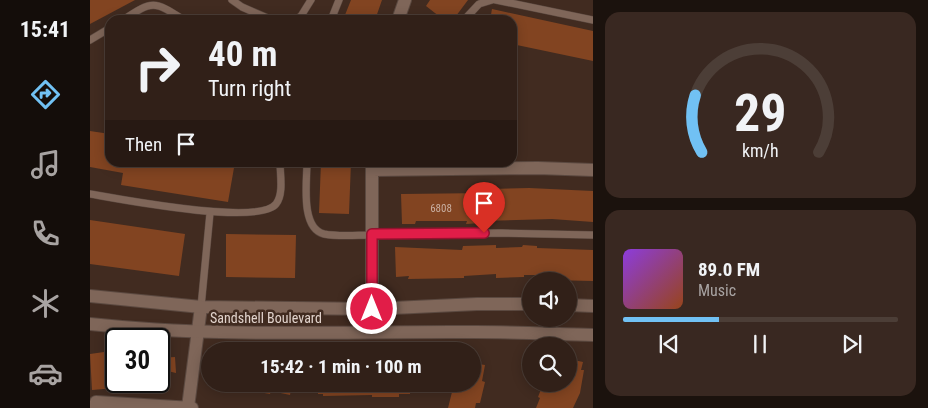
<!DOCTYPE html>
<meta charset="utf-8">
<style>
:root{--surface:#312018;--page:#392821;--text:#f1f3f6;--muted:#a8a3a2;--line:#4c3e37;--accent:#71c1f4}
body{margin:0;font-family:"Roboto Condensed",sans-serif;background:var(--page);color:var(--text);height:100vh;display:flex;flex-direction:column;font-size:19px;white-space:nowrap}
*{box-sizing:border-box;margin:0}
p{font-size:16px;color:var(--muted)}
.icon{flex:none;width:28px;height:28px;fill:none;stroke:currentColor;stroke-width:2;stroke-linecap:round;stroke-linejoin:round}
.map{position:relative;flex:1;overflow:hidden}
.panel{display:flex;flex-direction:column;gap:12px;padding:12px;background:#1b120d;width:335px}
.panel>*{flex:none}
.hud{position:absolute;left:15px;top:15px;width:412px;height:152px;border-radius:15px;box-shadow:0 2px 12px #0003,0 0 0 1px var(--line);background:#312018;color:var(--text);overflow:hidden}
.tools{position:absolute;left:432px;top:272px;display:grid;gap:10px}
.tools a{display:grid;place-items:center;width:55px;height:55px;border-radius:50%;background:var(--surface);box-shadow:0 2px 12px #0003,0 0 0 1px var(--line);font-size:25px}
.speed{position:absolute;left:15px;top:328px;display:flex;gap:10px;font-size:25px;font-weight:700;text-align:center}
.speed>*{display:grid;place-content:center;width:65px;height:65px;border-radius:50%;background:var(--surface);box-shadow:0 2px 12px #0003,0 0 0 1px var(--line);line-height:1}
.speed .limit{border:2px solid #111;border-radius:8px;background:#fff;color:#111}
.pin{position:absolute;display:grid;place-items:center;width:42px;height:42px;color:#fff;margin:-51px -21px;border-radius:50% 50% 50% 0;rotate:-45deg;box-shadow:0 0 5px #0007}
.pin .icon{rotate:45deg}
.me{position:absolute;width:55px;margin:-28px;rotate:0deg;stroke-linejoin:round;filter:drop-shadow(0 0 4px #0008)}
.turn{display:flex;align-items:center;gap:18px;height:105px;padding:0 20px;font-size:22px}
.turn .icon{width:65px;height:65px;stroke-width:2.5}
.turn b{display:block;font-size:35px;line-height:42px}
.then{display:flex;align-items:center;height:48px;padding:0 20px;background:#0003;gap:10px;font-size:19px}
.panel .widget{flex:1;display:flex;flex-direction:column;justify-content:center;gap:8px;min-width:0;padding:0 18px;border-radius:15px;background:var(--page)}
.panel .dial{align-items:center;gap:0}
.dial svg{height:130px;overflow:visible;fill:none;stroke:var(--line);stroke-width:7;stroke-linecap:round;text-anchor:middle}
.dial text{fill:var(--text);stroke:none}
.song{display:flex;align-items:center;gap:15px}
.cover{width:60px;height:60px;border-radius:8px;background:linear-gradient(135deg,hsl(270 70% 55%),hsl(20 70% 35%))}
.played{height:5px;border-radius:2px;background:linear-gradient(90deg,var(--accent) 35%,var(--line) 35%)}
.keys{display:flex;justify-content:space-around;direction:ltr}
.trip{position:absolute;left:111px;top:342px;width:280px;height:50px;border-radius:25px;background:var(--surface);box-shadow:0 2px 12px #0003,0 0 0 1px var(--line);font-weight:700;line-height:50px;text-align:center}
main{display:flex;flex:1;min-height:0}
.menu{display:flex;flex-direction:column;width:90px;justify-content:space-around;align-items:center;background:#140d0a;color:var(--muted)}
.menu .icon{width:35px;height:35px}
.menu .current{color:var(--accent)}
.menu b{font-size:22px;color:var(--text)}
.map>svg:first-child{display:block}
.building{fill:#824421}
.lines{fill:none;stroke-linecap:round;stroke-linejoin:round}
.service-casing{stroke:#5b4940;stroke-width:8}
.minor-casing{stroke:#5b4940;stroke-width:14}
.tertiary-casing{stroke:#5b4940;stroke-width:14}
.service{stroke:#7f6659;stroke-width:7}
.minor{stroke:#7f6659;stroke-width:12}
.tertiary{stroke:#7f6659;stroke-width:12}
.route-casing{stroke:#92132f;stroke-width:12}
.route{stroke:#e11d48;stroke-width:9}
.labels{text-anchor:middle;stroke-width:5;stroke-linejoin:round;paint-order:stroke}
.number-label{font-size:11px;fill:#c9afa1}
.street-label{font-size:14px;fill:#e1d3cc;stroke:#412b20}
</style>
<main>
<nav class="menu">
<b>15:41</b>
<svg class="icon current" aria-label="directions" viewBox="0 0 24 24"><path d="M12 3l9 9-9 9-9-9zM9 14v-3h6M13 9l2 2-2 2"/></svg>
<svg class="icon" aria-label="music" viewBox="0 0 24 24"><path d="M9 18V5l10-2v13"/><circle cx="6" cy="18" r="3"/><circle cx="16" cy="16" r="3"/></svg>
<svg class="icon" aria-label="phone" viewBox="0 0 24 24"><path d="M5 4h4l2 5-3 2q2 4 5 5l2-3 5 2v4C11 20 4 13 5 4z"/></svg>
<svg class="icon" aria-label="climate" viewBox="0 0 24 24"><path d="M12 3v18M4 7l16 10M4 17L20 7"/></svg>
<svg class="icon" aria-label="car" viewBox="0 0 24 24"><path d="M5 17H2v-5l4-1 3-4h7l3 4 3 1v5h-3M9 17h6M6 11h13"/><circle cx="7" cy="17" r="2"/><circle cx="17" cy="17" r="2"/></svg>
</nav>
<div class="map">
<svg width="503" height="408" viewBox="0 0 503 408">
<rect width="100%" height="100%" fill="#412b20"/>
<path class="building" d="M 0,0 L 45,0 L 0,24 Z
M 261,0 L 292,0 L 285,20 L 253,20 Z
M 340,0 L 378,0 L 363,20 L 354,20 L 336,6 Z
M 402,9 L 503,31 L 503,61 L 422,44 L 422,20 L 400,20 Z
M 0,131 L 20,134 L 20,162 L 145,162 L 138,202 L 31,185 L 33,173 L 0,167 Z
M 231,162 L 261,162 L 259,214 L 229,213 Z
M 439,188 L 503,191 L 503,222 L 462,219 L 391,221 L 391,223 L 376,224 L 377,221 L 326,221 L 325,224 L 312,224 L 311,194 L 398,193 L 398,189 Z
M 0,220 L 95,234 L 89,276 L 0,264 Z
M 136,234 L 206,235 L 205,278 L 136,277 Z
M 406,245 L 406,248 L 432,247 L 433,245 L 447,246 L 447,248 L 503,250 L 503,281 L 459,280 L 460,275 L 434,275 L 434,277 L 406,278 L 406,274 L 374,276 L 374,278 L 318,279 L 319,276 L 306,277 L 305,247 L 372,250 L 373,246 Z
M 14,352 L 14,354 L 26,353 L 26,388 L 2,390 L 0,354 Z
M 85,357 L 86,373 L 69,369 L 69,358 Z
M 479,359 L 493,362 L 491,370 L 494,370 L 490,393 L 483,408 L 446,408 L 450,398 L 448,397 L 453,384 L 479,384 Z
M 382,363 L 395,365 L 392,381 L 395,382 L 390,403 L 386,403 L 385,408 L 358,408 L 364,384 L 382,384 Z
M 152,384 L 202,384 L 200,395 L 181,391 L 180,394 L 151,389 Z
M 228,384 L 320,384 L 320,394 L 309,394 L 309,397 L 282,397 L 282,395 L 233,396 L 233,394 L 228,394 Z"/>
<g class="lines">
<g class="service-casing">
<path id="service" d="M 142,0 L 152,7 L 182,20
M 406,0 L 503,20
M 33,20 C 63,0 64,1 94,20
M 205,20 L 211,16 L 221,0
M 241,20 L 249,0
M 374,20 L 389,4 L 402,0
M 0,40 L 20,28
M 217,162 C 217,181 210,228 234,234 C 249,237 267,235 282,235
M 0,194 C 29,199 168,226 186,204 C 194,194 190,174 190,162
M 282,234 L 412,233 L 503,235
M 111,307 L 120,213"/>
</g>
<g class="minor-casing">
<path id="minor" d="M 308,20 L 315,0
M 282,170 L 448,168 L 503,170
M 282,309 L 282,162
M 98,407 L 111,307
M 5,408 L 6,402 L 102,408"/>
</g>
<g class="tertiary-casing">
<path id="tertiary" d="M 0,296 L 111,307 L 282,309 L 387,304 L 441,304
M 479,305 L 503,306
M 0,324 C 128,338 257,331 386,332 C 425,332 464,334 503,335"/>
</g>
<use href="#service" class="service"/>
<use href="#minor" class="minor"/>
<use href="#tertiary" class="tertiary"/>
</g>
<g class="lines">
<g class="route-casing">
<path id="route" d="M 282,309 L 282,234 L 394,233"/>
</g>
<use href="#route" class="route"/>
</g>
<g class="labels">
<g class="number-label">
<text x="351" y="212">6808</text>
</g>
<g class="street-label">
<text x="176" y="323">Sandshell Boulevard</text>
</g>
</g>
</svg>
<div class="tools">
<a><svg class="icon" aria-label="sound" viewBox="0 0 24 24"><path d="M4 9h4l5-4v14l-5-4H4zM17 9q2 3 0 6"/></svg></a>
<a><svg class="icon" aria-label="search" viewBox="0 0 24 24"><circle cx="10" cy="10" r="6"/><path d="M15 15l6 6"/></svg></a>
</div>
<div class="speed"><div class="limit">30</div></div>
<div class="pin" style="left:394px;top:233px;background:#d93025"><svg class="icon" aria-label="arrive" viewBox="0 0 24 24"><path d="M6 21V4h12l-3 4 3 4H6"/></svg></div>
<svg class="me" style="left:282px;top:309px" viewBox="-20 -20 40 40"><circle r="17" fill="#e11d48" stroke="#fff" stroke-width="3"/><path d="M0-11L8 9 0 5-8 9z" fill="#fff"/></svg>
<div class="trip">15:42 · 1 min · 100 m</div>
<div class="hud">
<div class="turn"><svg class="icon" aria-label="right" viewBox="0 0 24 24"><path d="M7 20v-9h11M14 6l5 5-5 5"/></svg><div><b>40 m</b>Turn right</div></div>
<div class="then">Then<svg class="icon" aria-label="arrive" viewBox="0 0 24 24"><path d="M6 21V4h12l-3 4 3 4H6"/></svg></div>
</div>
</div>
<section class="panel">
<div class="widget dial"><svg viewBox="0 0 100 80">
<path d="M14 69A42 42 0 1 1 86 69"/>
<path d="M14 69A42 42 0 0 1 10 34" stroke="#71c1f4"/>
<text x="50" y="56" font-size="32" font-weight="700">29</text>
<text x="50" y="72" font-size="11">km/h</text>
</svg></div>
<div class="widget">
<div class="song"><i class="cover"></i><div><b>89.0 FM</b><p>Music</p></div></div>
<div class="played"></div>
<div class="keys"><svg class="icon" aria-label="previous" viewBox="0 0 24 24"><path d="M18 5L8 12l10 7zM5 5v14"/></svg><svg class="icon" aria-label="pause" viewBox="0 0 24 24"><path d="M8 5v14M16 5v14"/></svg><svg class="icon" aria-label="next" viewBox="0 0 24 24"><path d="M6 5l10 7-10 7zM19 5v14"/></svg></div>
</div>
</section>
</main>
